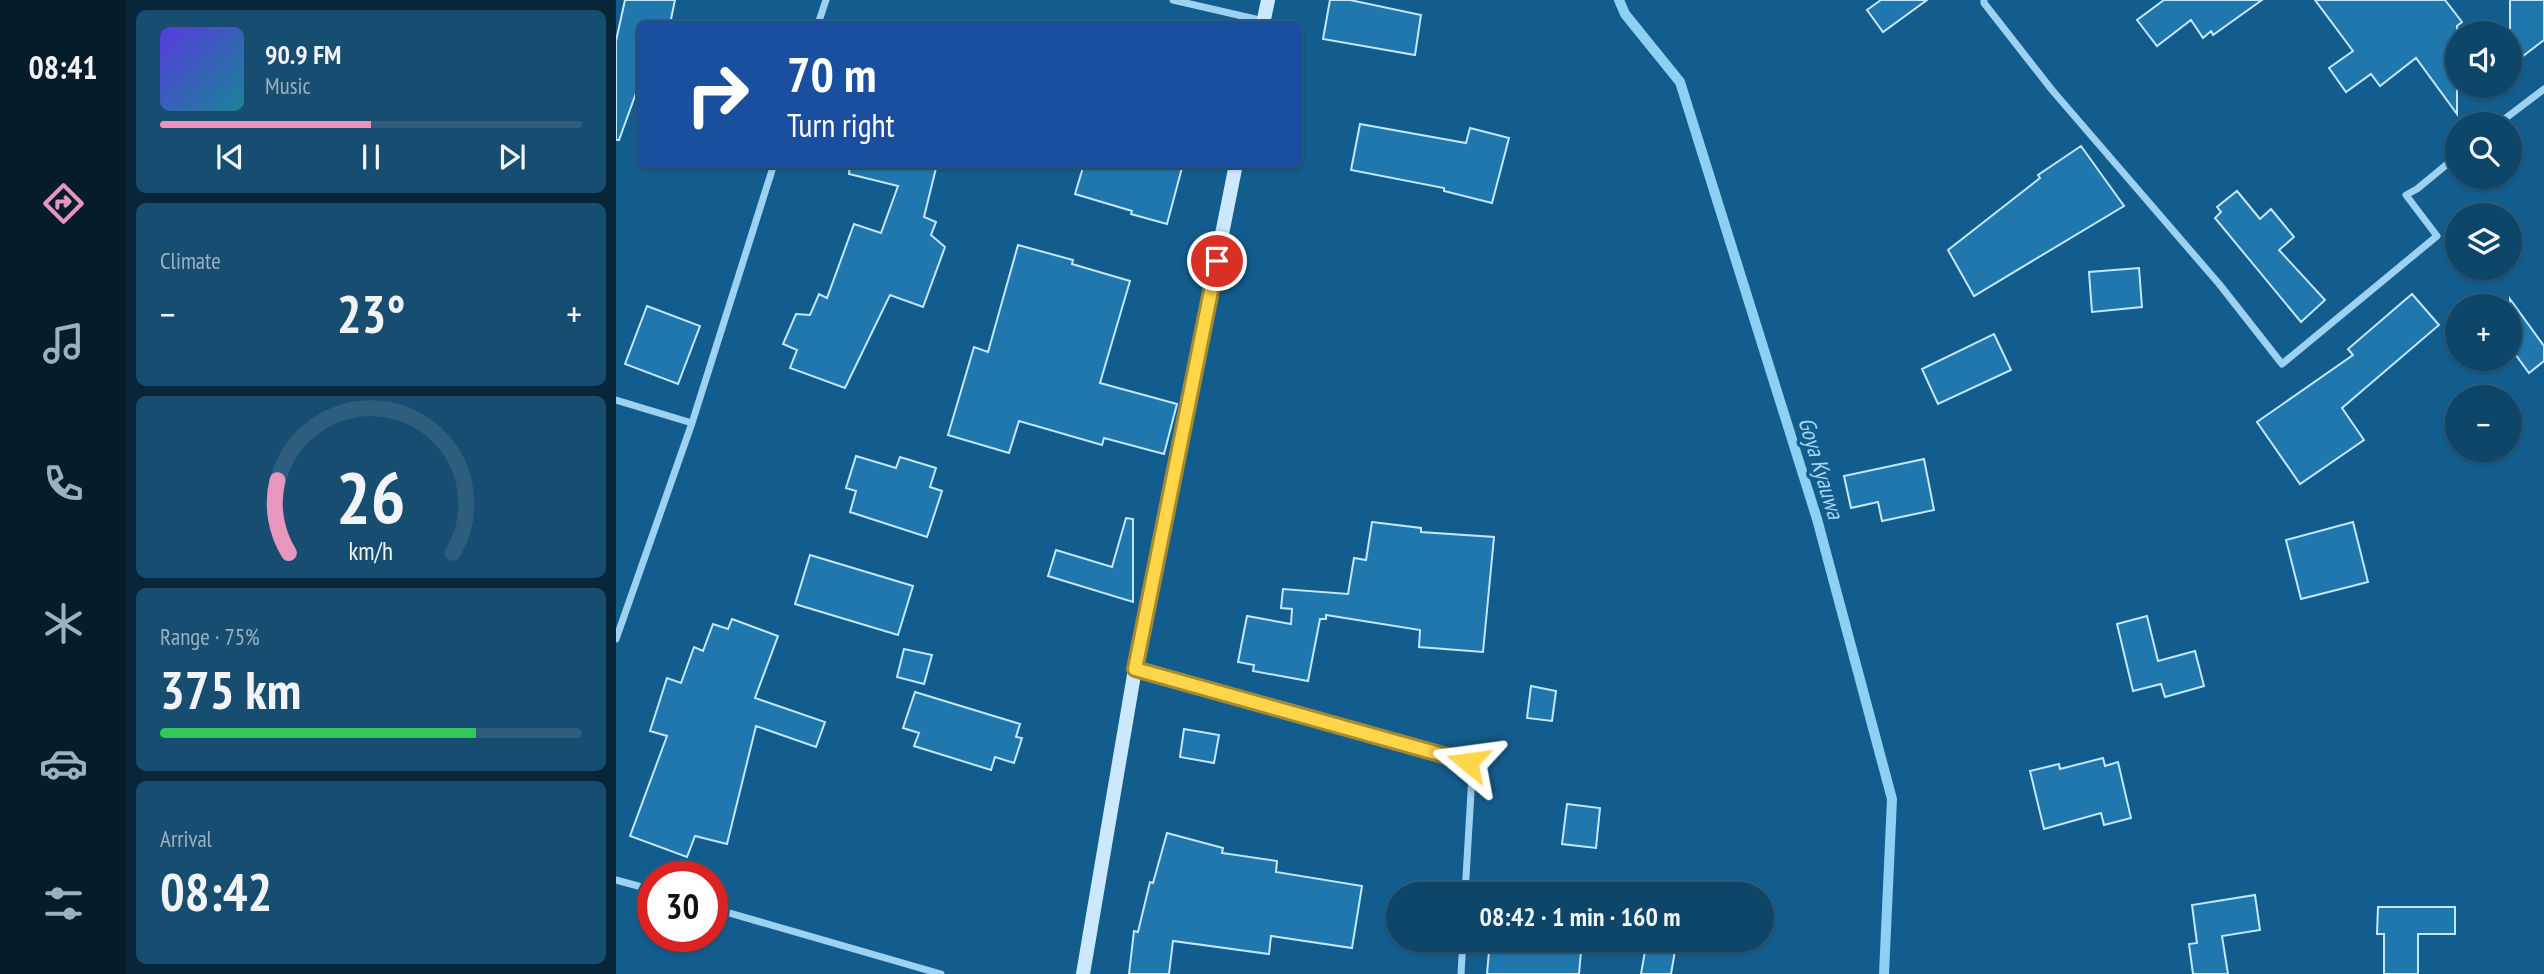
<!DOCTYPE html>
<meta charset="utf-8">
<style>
:root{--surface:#0e466a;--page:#174d70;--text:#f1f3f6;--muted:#9bb1c1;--line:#2e5e7e;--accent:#e797bd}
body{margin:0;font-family:"PT Sans Narrow",sans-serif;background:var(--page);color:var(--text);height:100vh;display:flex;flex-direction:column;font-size:26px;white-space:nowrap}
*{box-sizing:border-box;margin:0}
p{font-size:23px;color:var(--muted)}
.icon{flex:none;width:38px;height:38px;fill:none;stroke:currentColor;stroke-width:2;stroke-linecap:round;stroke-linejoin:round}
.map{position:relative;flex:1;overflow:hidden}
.side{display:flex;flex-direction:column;gap:10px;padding:10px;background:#08263a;width:490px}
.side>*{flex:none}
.top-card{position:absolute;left:21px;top:21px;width:665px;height:147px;border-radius:10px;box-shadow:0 2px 5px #0004,0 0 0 2px var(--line);background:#1a4fa0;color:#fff;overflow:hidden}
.tools{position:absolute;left:1829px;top:21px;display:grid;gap:14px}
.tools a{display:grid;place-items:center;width:77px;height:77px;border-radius:50%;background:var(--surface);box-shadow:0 2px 5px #0004,0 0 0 2px var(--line);font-size:35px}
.speed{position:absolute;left:21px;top:861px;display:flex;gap:14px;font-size:35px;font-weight:700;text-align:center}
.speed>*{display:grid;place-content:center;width:91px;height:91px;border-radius:50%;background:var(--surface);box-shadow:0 2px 5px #0004,0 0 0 2px var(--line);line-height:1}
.speed .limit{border:10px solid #d22;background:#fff;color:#111}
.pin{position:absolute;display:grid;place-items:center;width:60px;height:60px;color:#fff;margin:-30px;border:4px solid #fff;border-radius:50%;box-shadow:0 2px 7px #0007}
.me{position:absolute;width:77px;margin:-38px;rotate:286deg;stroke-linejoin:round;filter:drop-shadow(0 0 5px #0008)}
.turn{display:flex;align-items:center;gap:24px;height:147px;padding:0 35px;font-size:32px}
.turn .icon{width:91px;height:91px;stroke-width:2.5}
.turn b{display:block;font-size:49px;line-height:60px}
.big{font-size:52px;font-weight:600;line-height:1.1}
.side .widget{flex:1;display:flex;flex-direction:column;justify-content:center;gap:10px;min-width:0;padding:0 24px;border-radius:10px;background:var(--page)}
.side .dial{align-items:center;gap:0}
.dial svg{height:182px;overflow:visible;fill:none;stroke:var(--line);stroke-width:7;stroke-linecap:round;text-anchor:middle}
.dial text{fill:var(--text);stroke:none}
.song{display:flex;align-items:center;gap:21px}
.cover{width:84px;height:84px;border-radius:10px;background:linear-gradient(135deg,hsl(250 70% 55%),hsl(190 70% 35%))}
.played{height:7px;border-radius:4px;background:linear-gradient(90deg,var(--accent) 50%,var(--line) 50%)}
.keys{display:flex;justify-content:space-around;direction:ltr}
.heat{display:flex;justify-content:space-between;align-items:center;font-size:38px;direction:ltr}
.charge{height:10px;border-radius:5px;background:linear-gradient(90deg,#34c759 75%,var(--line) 0)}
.trip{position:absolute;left:770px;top:882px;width:388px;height:70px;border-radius:35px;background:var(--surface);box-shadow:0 2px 5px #0004,0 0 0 2px var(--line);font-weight:600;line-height:70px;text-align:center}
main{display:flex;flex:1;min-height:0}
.menu{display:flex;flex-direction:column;width:126px;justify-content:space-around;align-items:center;background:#061c2a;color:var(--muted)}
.menu .icon{width:49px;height:49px}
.menu .on{color:var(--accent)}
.menu b{font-size:32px;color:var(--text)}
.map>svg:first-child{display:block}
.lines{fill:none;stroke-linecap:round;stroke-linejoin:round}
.stream{stroke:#8ecff4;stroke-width:10}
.building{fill:#2077ad;stroke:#c3e7fc;stroke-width:2}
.street{stroke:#9cd1f1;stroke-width:7}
.secondary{stroke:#cbe8fc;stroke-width:14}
.route-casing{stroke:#a68a30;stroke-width:18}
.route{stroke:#ffd54a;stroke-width:12}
.labels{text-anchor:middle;stroke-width:7;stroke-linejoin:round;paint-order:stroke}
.water-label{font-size:23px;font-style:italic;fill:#a8daf8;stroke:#135d8e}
</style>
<main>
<nav class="menu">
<b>08:41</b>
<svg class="icon on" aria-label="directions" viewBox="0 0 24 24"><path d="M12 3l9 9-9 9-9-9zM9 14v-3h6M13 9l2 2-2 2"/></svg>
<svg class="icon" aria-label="music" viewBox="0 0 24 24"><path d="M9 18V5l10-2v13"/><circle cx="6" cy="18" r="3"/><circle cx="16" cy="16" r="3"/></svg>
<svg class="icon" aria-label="phone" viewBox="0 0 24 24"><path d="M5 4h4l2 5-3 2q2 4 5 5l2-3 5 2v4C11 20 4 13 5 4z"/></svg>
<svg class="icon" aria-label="climate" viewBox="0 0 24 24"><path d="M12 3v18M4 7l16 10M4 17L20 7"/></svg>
<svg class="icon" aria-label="car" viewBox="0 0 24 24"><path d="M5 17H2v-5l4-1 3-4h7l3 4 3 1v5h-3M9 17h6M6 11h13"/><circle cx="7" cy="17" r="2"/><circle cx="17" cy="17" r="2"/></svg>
<svg class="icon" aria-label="filters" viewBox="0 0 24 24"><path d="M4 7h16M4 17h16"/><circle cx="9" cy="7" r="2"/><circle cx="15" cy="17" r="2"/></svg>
</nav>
<section class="side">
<div class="widget">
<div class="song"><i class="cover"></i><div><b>90.9 FM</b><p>Music</p></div></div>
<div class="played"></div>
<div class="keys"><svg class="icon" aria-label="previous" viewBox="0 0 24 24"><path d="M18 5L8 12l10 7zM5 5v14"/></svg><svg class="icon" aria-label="pause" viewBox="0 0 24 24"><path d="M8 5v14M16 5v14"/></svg><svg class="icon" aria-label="next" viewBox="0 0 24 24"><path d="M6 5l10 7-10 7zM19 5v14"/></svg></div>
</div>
<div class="widget"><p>Climate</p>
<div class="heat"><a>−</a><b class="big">23°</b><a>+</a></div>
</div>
<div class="widget dial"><svg viewBox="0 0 100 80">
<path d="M14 69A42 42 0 1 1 86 69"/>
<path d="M14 69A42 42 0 0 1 9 37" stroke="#e797bd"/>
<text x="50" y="56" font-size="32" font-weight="700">26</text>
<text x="50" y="72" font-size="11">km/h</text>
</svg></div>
<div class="widget"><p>Range · 75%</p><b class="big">375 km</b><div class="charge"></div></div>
<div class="widget"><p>Arrival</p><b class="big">08:42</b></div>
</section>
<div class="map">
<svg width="1928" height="974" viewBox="0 0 1928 974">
<rect width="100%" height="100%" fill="#135d8e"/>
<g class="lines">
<path class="stream" d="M 1003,0 L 1009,14 L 1064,82 L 1201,519 L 1276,799 L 1268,974"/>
</g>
<path class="building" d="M 9,0 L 59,0 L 54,24 L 24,24 L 24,82 L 3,140 L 0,140 L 0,41 Z
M 714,0 L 734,0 L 805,15 L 799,55 L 707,39 Z
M 1265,0 L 1311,0 L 1267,32 L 1251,10 Z
M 1548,0 L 1646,0 L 1597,35 L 1595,31 L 1587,38 L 1575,20 L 1541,46 L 1521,20 Z
M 1699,0 L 1829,0 L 1846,22 L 1841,26 L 1841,114 L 1800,58 L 1764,86 L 1755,74 L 1730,92 L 1713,68 L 1737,51 Z
M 1894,0 L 1928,0 L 1928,40 L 1894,66 Z
M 744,124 L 850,143 L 854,128 L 893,138 L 876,203 L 828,191 L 828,188 L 735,170 Z
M 1465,146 L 1508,206 L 1358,296 L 1332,250 L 1424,178 L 1422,175 Z
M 234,164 L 321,164 L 308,217 L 320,222 L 315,235 L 329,247 L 307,307 L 274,295 L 229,388 L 174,368 L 181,350 L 167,344 L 180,314 L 194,315 L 203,294 L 211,298 L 238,224 L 265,233 L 282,186 L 233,174 Z
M 468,164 L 567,164 L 551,224 L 515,214 L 516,211 L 459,194 Z
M 1621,191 L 1644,219 L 1655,209 L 1678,237 L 1663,250 L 1709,300 L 1685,322 L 1599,218 L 1605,212 L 1601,207 Z
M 402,245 L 457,260 L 456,264 L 514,281 L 484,383 L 561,404 L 548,454 L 488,438 L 486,445 L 403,421 L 393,453 L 332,435 L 358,347 L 372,352 Z
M 1523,268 L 1526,307 L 1476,312 L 1473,272 Z
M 1796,294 L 1823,325 L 1726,408 L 1748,440 L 1684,484 L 1641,422 L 1737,355 L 1732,349 Z
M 1894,299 L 1928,346 L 1928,361 L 1913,373 L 1894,347 Z
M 31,306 L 84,326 L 62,384 L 9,364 Z
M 1378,334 L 1395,370 L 1322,404 L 1306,369 Z
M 240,456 L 280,468 L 284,457 L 320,468 L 314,487 L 326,491 L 311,537 L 234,512 L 240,491 L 230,488 Z
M 1308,459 L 1318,510 L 1266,521 L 1262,502 L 1235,508 L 1228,476 Z
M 510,518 L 517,519 L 517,602 L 432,576 L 440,550 L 496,567 Z
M 756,522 L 805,528 L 805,532 L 878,537 L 867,652 L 803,647 L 804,630 L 710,615 L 710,619 L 704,619 L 692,681 L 637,671 L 638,665 L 622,662 L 631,616 L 675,624 L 676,609 L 665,608 L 667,589 L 732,594 L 738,558 L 750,560 Z
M 1737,522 L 1752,582 L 1685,599 L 1670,540 Z
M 194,555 L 297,586 L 282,635 L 179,604 Z
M 1531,616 L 1542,661 L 1579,651 L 1588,686 L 1549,697 L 1545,684 L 1517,691 L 1501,624 Z
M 116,619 L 162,636 L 139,698 L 209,722 L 200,747 L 140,726 L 111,844 L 79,836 L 71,857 L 14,836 L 51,736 L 34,731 L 51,678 L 65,683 L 78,647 L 87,651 L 97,624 L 112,629 Z
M 288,649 L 316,655 L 308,684 L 281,677 Z
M 915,686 L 940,691 L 936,721 L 911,718 Z
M 299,692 L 404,724 L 400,737 L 406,738 L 398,763 L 379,757 L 375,770 L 298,746 L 303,733 L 287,728 Z
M 568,729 L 603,735 L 598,763 L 564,757 Z
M 1487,758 L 1489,766 L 1502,762 L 1515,818 L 1488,825 L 1485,813 L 1428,829 L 1414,771 L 1443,764 L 1444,769 Z
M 951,804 L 984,808 L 980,848 L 946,844 Z
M 551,833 L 607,848 L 606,853 L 661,861 L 660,872 L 746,886 L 736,948 L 655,936 L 653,954 L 557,941 L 553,974 L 513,974 L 518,931 L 522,932 L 534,882 L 537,883 Z
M 1639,895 L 1644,930 L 1606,936 L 1612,974 L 1577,974 L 1573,944 L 1581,943 L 1576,905 Z
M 1762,907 L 1839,907 L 1839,934 L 1802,934 L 1802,974 L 1768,974 L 1768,934 L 1761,934 Z
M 874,940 L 966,940 L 963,974 L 871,974 Z
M 1031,940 L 1060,945 L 1055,974 L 1025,974 Z"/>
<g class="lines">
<path class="street" d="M 557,0 L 648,21
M 1368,0 L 1368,3 L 1436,90 L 1604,285 L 1666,364 L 1821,236 L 1790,195 L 1801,189 L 1841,156
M 202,24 L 210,0
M 1882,124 L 1928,89
M 0,400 L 76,423
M 0,639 L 76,423 L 158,164
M 520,669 L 852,762 L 856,775 L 849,894
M 0,880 L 37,890
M 96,908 L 325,974
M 845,974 L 847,940"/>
<path class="secondary" d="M 647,24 L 652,0
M 467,974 L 519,669 L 620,164"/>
</g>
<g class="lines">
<g class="route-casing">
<path id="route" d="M 601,261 L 519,669 L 852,762"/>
</g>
<use href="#route" class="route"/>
</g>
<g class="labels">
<g class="water-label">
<text transform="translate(1205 468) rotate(73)" y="8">Goya Kyauwa</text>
</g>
</g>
</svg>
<div class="tools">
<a><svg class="icon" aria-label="sound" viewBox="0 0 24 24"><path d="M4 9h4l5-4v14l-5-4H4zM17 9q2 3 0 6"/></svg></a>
<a><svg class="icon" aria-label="search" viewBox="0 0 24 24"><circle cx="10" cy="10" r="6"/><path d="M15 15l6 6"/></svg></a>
<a><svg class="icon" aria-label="layers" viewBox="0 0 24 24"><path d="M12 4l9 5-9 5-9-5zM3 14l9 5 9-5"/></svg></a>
<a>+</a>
<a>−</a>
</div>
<div class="speed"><div class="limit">30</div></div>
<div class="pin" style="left:601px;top:261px;background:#d93025"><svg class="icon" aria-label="arrive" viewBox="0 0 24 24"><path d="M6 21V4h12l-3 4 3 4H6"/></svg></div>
<svg class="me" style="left:852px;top:762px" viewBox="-20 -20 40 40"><path d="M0-17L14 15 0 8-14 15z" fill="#ffd54a" stroke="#fff" stroke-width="4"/></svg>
<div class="trip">08:42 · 1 min · 160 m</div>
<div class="top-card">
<div class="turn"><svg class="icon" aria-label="right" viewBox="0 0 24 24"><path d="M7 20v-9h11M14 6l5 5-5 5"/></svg><div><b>70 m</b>Turn right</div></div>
</div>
</div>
</main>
